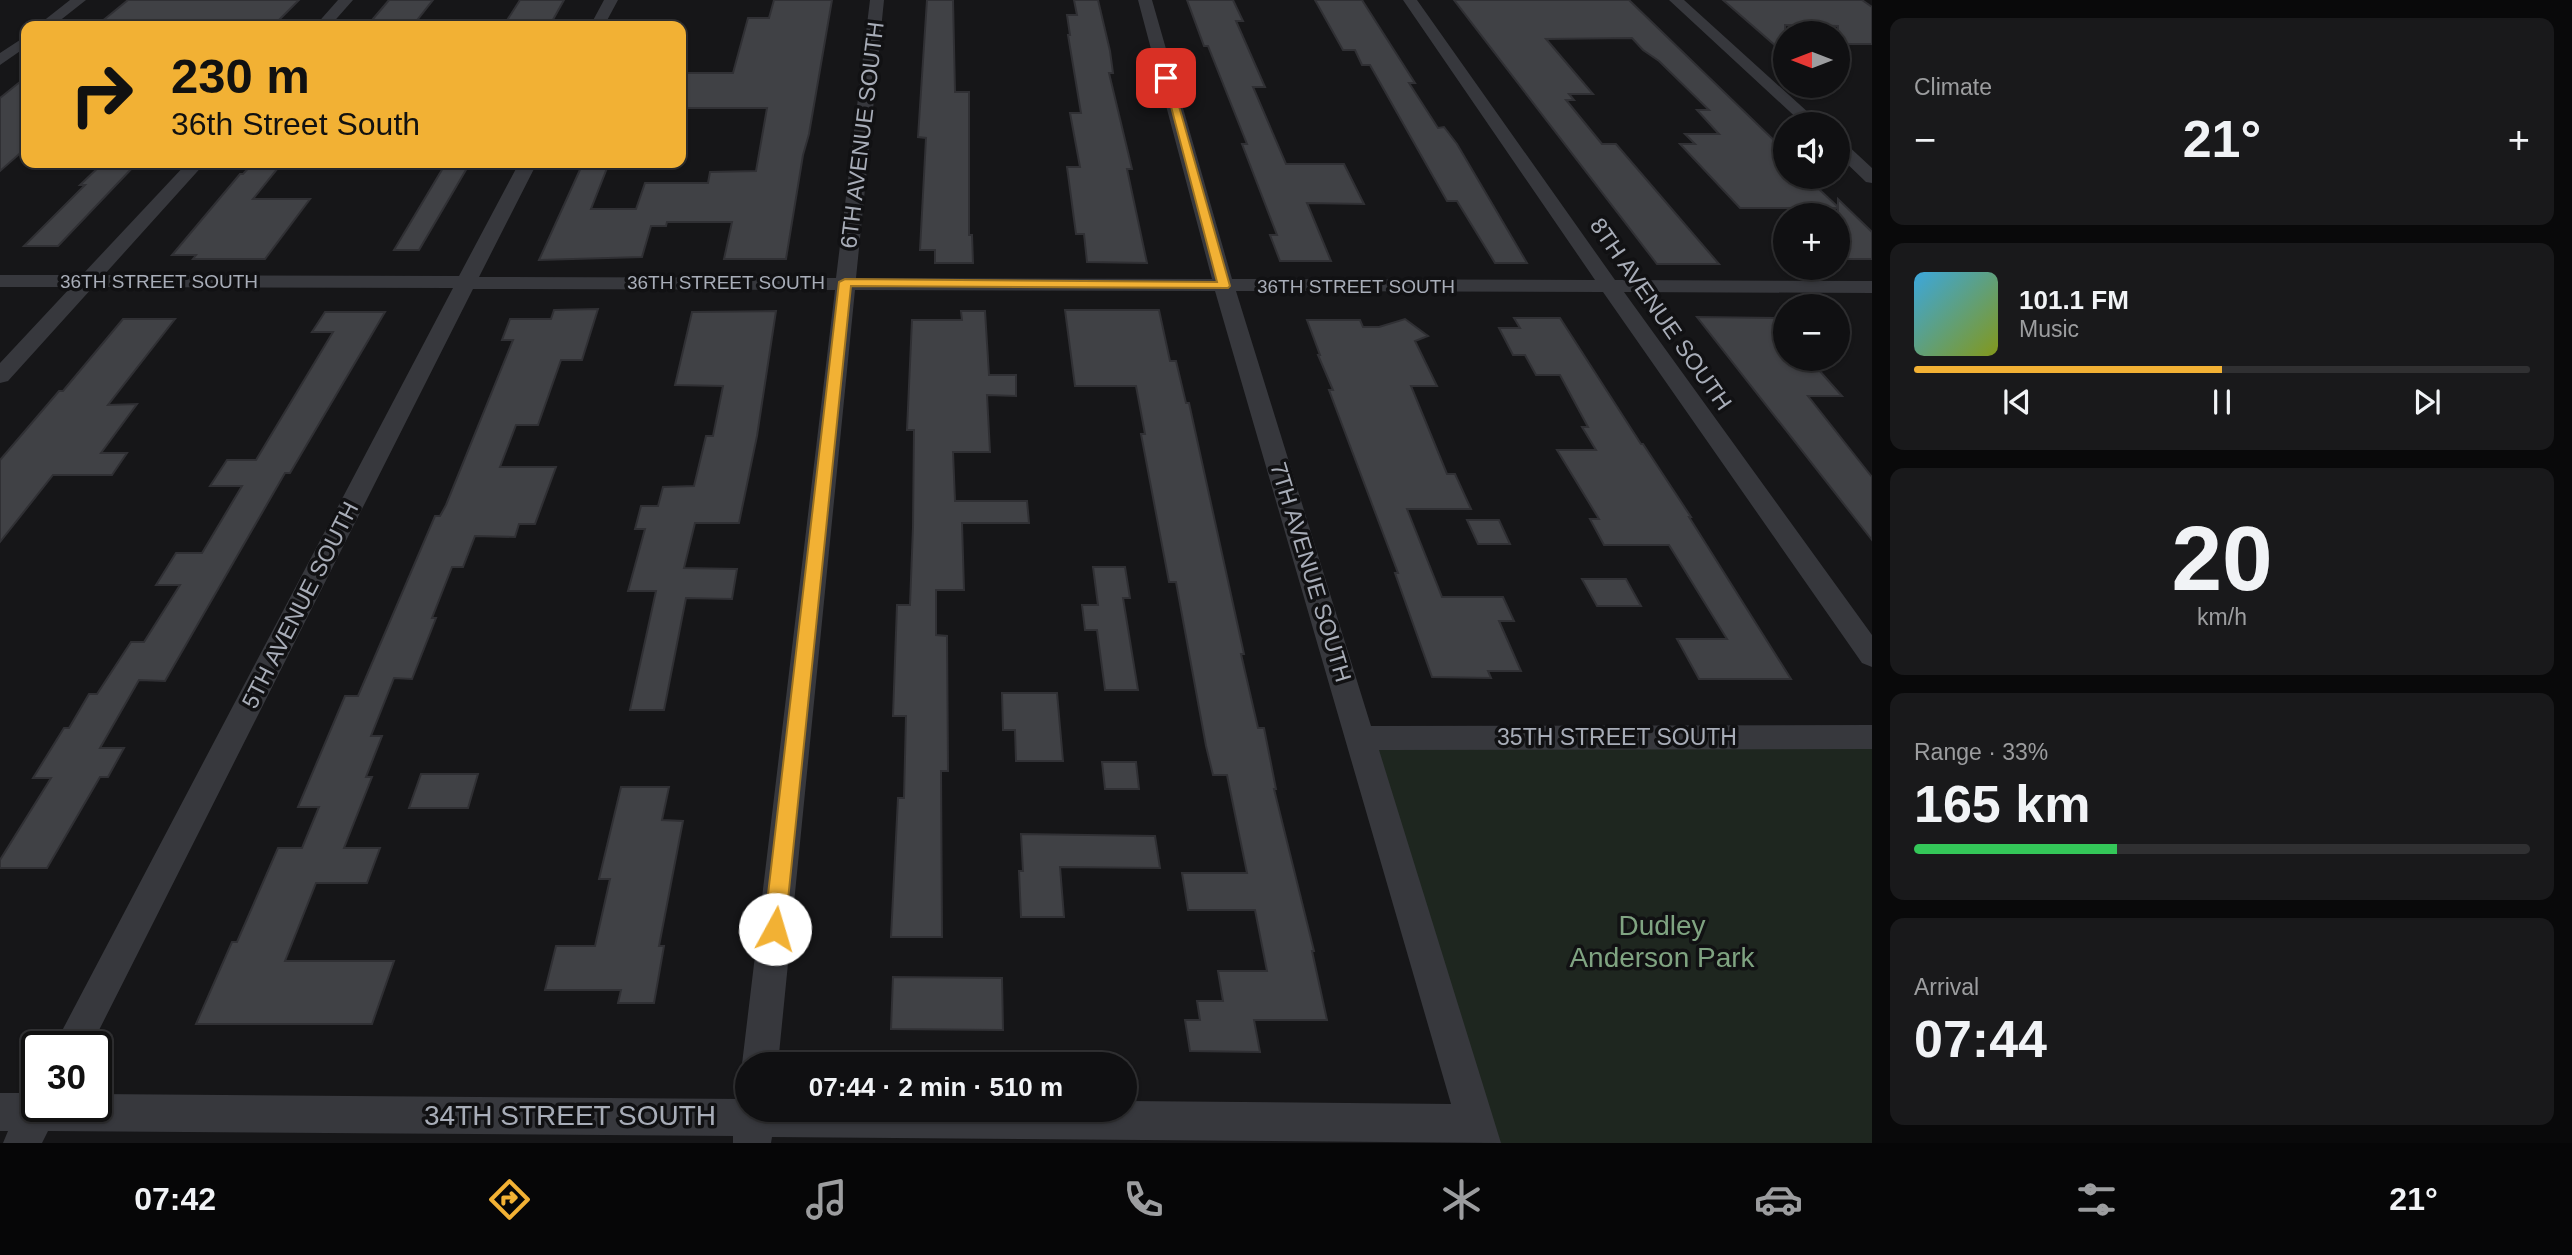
<!DOCTYPE html>
<meta charset="utf-8">
<style>
:root{--surface:#101012;--page:#19191b;--text:#f1f3f6;--muted:#9c9d9f;--line:#303032;--accent:#f2b134}
body{margin:0;font-family:Arial,sans-serif;background:var(--page);color:var(--text);height:100vh;display:flex;flex-direction:column;font-size:26px;white-space:nowrap}
*{box-sizing:border-box;margin:0}
p{font-size:23px;color:var(--muted)}
.icon{flex:none;width:38px;height:38px;fill:none;stroke:currentColor;stroke-width:2;stroke-linecap:round;stroke-linejoin:round}
.map{position:relative;flex:1;overflow:hidden}
.drawer{display:flex;flex-direction:column;gap:18px;padding:18px;background:#09090a;width:700px}
.drawer>*{flex:none}
.guide{position:absolute;left:21px;top:21px;width:665px;height:147px;border-radius:14px;box-shadow:0 2px 5px #0004,0 0 0 2px var(--line);background:#f2b134;color:#111;overflow:hidden}
.needle{width:46px;rotate:270deg}
.controls{position:absolute;left:1773px;top:21px;display:grid;gap:14px}
.controls a{display:grid;place-items:center;width:77px;height:77px;border-radius:50%;background:var(--surface);box-shadow:0 2px 5px #0004,0 0 0 2px var(--line);font-size:35px}
.speed{position:absolute;left:21px;top:1031px;display:flex;gap:14px;font-size:35px;font-weight:700;text-align:center}
.speed>*{display:grid;place-content:center;width:91px;height:91px;border-radius:50%;background:var(--surface);box-shadow:0 2px 5px #0004,0 0 0 2px var(--line);line-height:1}
.speed .limit{border:4px solid #111;border-radius:10px;background:#fff;color:#111}
.pin{position:absolute;display:grid;place-items:center;width:60px;height:60px;color:#fff;margin:-30px;border-radius:14px;box-shadow:0 4px 10px #0006}
.me{position:absolute;width:77px;margin:-38px;rotate:6deg;stroke-linejoin:round;filter:drop-shadow(0 0 5px #0008)}
.turn{display:flex;align-items:center;gap:24px;height:147px;padding:0 35px;font-size:32px}
.turn .icon{width:91px;height:91px;stroke-width:2.5}
.turn b{display:block;font-size:49px;line-height:60px}
.big{font-size:52px;font-weight:700;line-height:1.1}
.drawer .tile{flex:1;display:flex;flex-direction:column;justify-content:center;gap:10px;min-width:0;padding:0 24px;border-radius:14px;background:var(--page)}
.drawer .dial{align-items:center;gap:0}
.dial b{font-size:91px;line-height:1}
.song{display:flex;align-items:center;gap:21px}
.cover{width:84px;height:84px;border-radius:10px;background:linear-gradient(135deg,hsl(200 70% 55%),hsl(70 70% 35%))}
.played{height:7px;border-radius:4px;background:linear-gradient(90deg,var(--accent) 50%,var(--line) 50%)}
.keys{display:flex;justify-content:space-around;direction:ltr}
.heat{display:flex;justify-content:space-between;align-items:center;font-size:38px;direction:ltr}
.charge{height:10px;border-radius:5px;background:linear-gradient(90deg,#34c759 33%,var(--line) 0)}
.trip{position:absolute;left:735px;top:1052px;width:402px;height:70px;border-radius:35px;background:var(--surface);box-shadow:0 2px 5px #0004,0 0 0 2px var(--line);font-weight:700;line-height:70px;text-align:center}
.dock{display:flex;height:112px;justify-content:space-around;align-items:center;background:#060607;color:var(--muted)}
.dock .icon{width:49px;height:49px}
.dock .current{color:var(--accent)}
.dock b{font-size:32px;color:var(--text)}
main{display:flex;flex:1;min-height:0}
.map>svg:first-child{display:block}
.green{fill:#1e261f}
.building{fill:#404145;stroke:#303034;stroke-width:2}
.lines{fill:none;stroke-linecap:round;stroke-linejoin:round}
.minor{fill:#37383d;fill-rule:evenodd}
.route{fill:#f2b134;stroke:#9d7322;stroke-width:2}
.labels{text-anchor:middle;stroke-width:7;stroke-linejoin:round;paint-order:stroke}
.far-street-label{font-size:19px;fill:#a8adb8;stroke:#111113}
.street-label{font-size:23px;fill:#a8adb8;stroke:#111113}
.near-park-label{font-size:28px;fill:#7fa381;stroke:#111113}
.near-street-label{font-size:28px;fill:#a8adb8;stroke:#111113}
</style>
<main>
<div class="map">
<svg width="1872" height="1143" viewBox="0 0 1872 1143">
<rect width="100%" height="100%" fill="#161618"/>
<path class="green" d="M 1361,738 L 1872,739 L 1872,1143 L 1482,1143 Z"/>
<path class="building" d="M 128,0 L 299,0 L 273,26 L 101,22 Z
M 389,0 L 433,0 L 414,24 L 367,26 Z
M 520,0 L 564,0 L 550,25 L 504,25 Z
M 774,0 L 832,0 L 809,134 L 803,155 L 786,259 L 724,259 L 732,222 L 667,222 L 666,226 L 651,226 L 642,257 L 539,260 L 583,163 L 609,163 L 591,209 L 636,209 L 645,183 L 708,183 L 710,172 L 756,171 L 767,108 L 681,108 L 681,88 L 686,73 L 733,73 L 748,18 L 769,18 Z
M 927,0 L 953,0 L 955,92 L 969,92 L 969,235 L 972,235 L 973,263 L 935,263 L 935,250 L 920,250 L 926,138 L 918,137 Z
M 1074,0 L 1098,0 L 1110,51 L 1113,73 L 1109,73 L 1132,169 L 1127,169 L 1147,263 L 1087,262 L 1084,234 L 1076,234 L 1067,167 L 1080,167 L 1070,113 L 1081,113 L 1068,35 L 1070,35 L 1067,15 L 1077,15 Z
M 1187,0 L 1233,0 L 1243,21 L 1236,21 L 1265,87 L 1253,87 L 1286,164 L 1344,164 L 1364,204 L 1307,203 L 1331,261 L 1280,261 L 1270,235 L 1277,235 L 1242,144 L 1247,144 L 1208,46 L 1204,46 Z
M 1315,0 L 1362,0 L 1415,83 L 1409,83 L 1438,128 L 1444,127 L 1457,144 L 1527,263 L 1495,263 L 1457,201 L 1447,201 L 1370,65 L 1362,65 L 1355,50 L 1343,50 Z
M 1454,0 L 1629,0 L 1785,151 L 1785,177 L 1806,177 L 1838,207 L 1838,199 L 1872,232 L 1872,259 L 1838,259 L 1838,208 L 1740,208 L 1680,144 L 1695,144 L 1685,134 L 1719,134 L 1697,110 L 1709,110 L 1659,61 L 1643,50 L 1632,38 L 1546,39 L 1593,94 L 1569,94 L 1574,100 L 1566,100 L 1602,144 L 1616,144 L 1719,264 L 1657,264 Z
M 1723,0 L 1862,0 L 1872,7 L 1872,44 L 1838,44 L 1838,26 L 1785,25 L 1785,54 Z
M 26,77 L 26,148 L 0,171 L 0,98 Z
M 103,163 L 137,163 L 58,246 L 24,246 L 85,185 L 80,185 Z
M 253,163 L 282,163 L 253,199 L 310,199 L 265,259 L 193,259 L 196,255 L 172,255 L 240,174 L 243,174 Z
M 446,163 L 470,163 L 419,250 L 394,250 Z
M 598,309 L 582,360 L 561,360 L 538,425 L 516,425 L 500,467 L 556,467 L 535,524 L 519,524 L 515,537 L 475,536 L 463,567 L 452,567 L 432,618 L 436,618 L 412,679 L 394,678 L 371,736 L 382,736 L 366,777 L 372,777 L 344,848 L 380,848 L 367,883 L 316,883 L 285,961 L 394,961 L 372,1024 L 196,1024 L 232,942 L 237,942 L 278,848 L 302,848 L 319,807 L 298,807 L 345,696 L 358,696 L 435,516 L 440,516 L 446,505 L 513,340 L 502,340 L 510,319 L 551,319 L 554,310 Z
M 1065,310 L 1159,310 L 1170,361 L 1176,361 L 1186,403 L 1189,403 L 1244,654 L 1241,654 L 1258,728 L 1264,728 L 1276,789 L 1274,789 L 1314,951 L 1312,951 L 1327,1020 L 1254,1020 L 1260,1052 L 1190,1051 L 1185,1020 L 1200,1020 L 1197,1001 L 1223,1001 L 1218,971 L 1267,971 L 1255,910 L 1188,910 L 1182,873 L 1247,873 L 1227,775 L 1213,775 L 1206,746 L 1176,582 L 1169,582 L 1141,434 L 1145,434 L 1136,386 L 1075,386 Z
M 776,311 L 757,436 L 739,523 L 695,523 L 684,568 L 737,569 L 732,599 L 686,598 L 664,710 L 630,710 L 656,591 L 628,591 L 645,529 L 635,529 L 641,506 L 658,506 L 663,487 L 694,486 L 706,436 L 713,436 L 723,386 L 675,385 L 692,312 Z
M 961,311 L 985,311 L 989,375 L 1016,375 L 1016,396 L 987,395 L 990,452 L 953,452 L 955,501 L 1027,501 L 1029,523 L 962,523 L 964,590 L 936,590 L 936,635 L 947,636 L 948,771 L 941,771 L 942,937 L 891,937 L 898,798 L 904,798 L 906,716 L 893,716 L 897,605 L 910,605 L 913,527 L 914,430 L 907,430 L 912,320 L 962,320 Z
M 325,312 L 385,312 L 290,473 L 285,473 L 165,681 L 139,680 L 100,748 L 124,748 L 108,777 L 100,777 L 47,868 L 0,868 L 0,860 L 51,778 L 33,778 L 64,728 L 69,728 L 89,694 L 97,694 L 131,642 L 144,642 L 180,585 L 156,585 L 176,553 L 202,553 L 242,486 L 210,486 L 227,460 L 256,460 L 333,332 L 312,332 Z
M 1697,317 L 1776,318 L 1785,329 L 1785,360 L 1810,360 L 1842,396 L 1808,396 L 1872,477 L 1872,540 Z
M 1514,318 L 1560,318 L 1641,444 L 1643,444 L 1691,517 L 1689,517 L 1791,679 L 1699,679 L 1677,639 L 1727,639 L 1669,545 L 1604,545 L 1590,519 L 1599,519 L 1557,450 L 1596,450 L 1582,427 L 1588,427 L 1560,375 L 1536,375 L 1525,355 L 1513,355 L 1499,328 L 1520,328 Z
M 123,319 L 175,319 L 108,405 L 137,404 L 101,453 L 127,453 L 112,475 L 53,475 L 0,542 L 0,460 L 59,391 L 63,391 Z
M 1405,319 L 1428,336 L 1415,341 L 1437,386 L 1411,386 L 1447,474 L 1455,474 L 1471,509 L 1407,509 L 1442,597 L 1503,597 L 1514,621 L 1499,621 L 1521,671 L 1488,671 L 1491,678 L 1432,677 L 1395,573 L 1398,573 L 1329,390 L 1333,390 L 1318,355 L 1320,355 L 1307,320 L 1360,320 L 1363,327 L 1379,327 Z
M 1467,520 L 1499,520 L 1510,544 L 1478,544 Z
M 1093,567 L 1125,567 L 1130,598 L 1123,598 L 1138,690 L 1105,690 L 1097,630 L 1085,630 L 1082,605 L 1098,605 Z
M 1582,579 L 1626,579 L 1641,606 L 1597,606 Z
M 1002,693 L 1057,693 L 1063,761 L 1016,761 L 1015,730 L 1003,730 Z
M 1102,762 L 1136,762 L 1139,789 L 1105,789 Z
M 421,774 L 478,774 L 468,808 L 409,808 Z
M 621,787 L 669,787 L 662,820 L 683,821 L 659,946 L 664,946 L 654,1003 L 618,1003 L 621,990 L 545,990 L 556,946 L 595,946 L 610,879 L 599,879 Z
M 1021,834 L 1155,836 L 1160,868 L 1060,867 L 1064,917 L 1021,917 L 1019,871 L 1023,871 Z
M 893,977 L 1002,978 L 1003,1030 L 891,1029 Z"/>
<g class="lines">
<path class="minor" d="M 70,0 L 86,0 L 53,26 L 37,26 Z
M 338,0 L 353,0 L 330,26 L 315,26 Z
M 604,0 L 618,0 L 604,26 L 590,26 Z
M 870,0 L 884,0 L 856,278 L 1212,279 L 1138,0 L 1152,0 L 1232,279 L 1595,280 L 1403,0 L 1417,0 L 1615,280 L 1872,281 L 1872,293 L 1624,292 L 1872,635 L 1872,667 L 1862,663 L 1603,292 L 1236,291 L 1371,726 L 1872,725 L 1872,749 L 1379,750 L 1501,1143 L 772,1137 L 771,1143 L 733,1143 L 733,1136 L 48,1131 L 42,1143 L 3,1143 L 8,1131 L 0,1131 L 0,1093 L 27,1093 L 37,1089 L 37,1106 L 96,1106 L 96,1094 L 741,1099 L 747,1094 L 747,1110 L 1125,1110 L 1125,1101 L 1451,1104 L 1215,291 L 855,290 L 778,1064 L 747,1064 L 747,1077 L 742,1064 L 835,290 L 473,289 L 91,1046 L 54,1046 L 453,288 L 93,287 L 8,381 L 0,383 L 0,363 L 71,287 L 0,287 L 0,275 L 82,275 L 187,163 L 205,163 L 104,275 L 459,276 L 519,163 L 537,163 L 479,277 L 836,278 Z
M 1669,0 L 1684,0 L 1821,124 L 1803,124 Z
M 26,36 L 26,47 L 0,65 L 0,53 Z
M 1838,141 L 1844,142 L 1872,168 L 1872,183 L 1866,182 L 1838,155 Z"/>
</g>
<path class="route" d="M 1163,76 L 1171,78 L 1230,286 L 1228,288 L 851,286 L 785,929 L 782,936 L 775,939 L 767,936 L 764,929 L 839,282 L 845,279 L 1217,282 Z"/>
<g class="labels">
<g class="far-street-label">
<text x="159" y="288">36TH STREET SOUTH</text>
<text x="726" y="289">36TH STREET SOUTH</text>
<text x="1356" y="293">36TH STREET SOUTH</text>
</g>
<g class="street-label">
<text transform="translate(862 135) rotate(-83)" y="8">6TH AVENUE SOUTH</text>
<text transform="translate(1661 314) rotate(55)" y="8">8TH AVENUE SOUTH</text>
<text transform="translate(1311 572) rotate(73)" y="8">7TH AVENUE SOUTH</text>
<text transform="translate(300 605) rotate(-63)" y="8">5TH AVENUE SOUTH</text>
<text x="1617" y="745">35TH STREET SOUTH</text>
</g>
<g class="near-park-label">
<text x="1662" y="935">Dudley<tspan x="1662" dy="32">Anderson Park</tspan></text>
</g>
<g class="near-street-label">
<text x="570" y="1125">34TH STREET SOUTH</text>
</g>
</g>
</svg>
<div class="controls">
<a><svg class="needle" viewBox="-14 -14 28 28"><path d="M0-13l5 13h-10z" fill="#e53935"/><path d="M0 13l5-13h-10z" fill="#9c9d9f"/></svg></a>
<a><svg class="icon" aria-label="sound" viewBox="0 0 24 24"><path d="M4 9h4l5-4v14l-5-4H4zM17 9q2 3 0 6"/></svg></a>
<a>+</a>
<a>−</a>
</div>
<div class="speed"><div class="limit">30</div></div>
<div class="pin" style="left:1166px;top:78px;background:#d93025"><svg class="icon" aria-label="arrive" viewBox="0 0 24 24"><path d="M6 21V4h12l-3 4 3 4H6"/></svg></div>
<svg class="me" style="left:775px;top:929px" viewBox="-20 -20 40 40"><circle r="19" fill="#fff"/><path d="M0-13L10 11 0 6-10 11z" fill="#f2b134"/></svg>
<div class="trip">07:44 · 2 min · 510 m</div>
<div class="guide">
<div class="turn"><svg class="icon" aria-label="right" viewBox="0 0 24 24"><path d="M7 20v-9h11M14 6l5 5-5 5"/></svg><div><b>230 m</b>36th Street South</div></div>
</div>
</div>
<section class="drawer">
<div class="tile"><p>Climate</p>
<div class="heat"><a>−</a><b class="big">21°</b><a>+</a></div>
</div>
<div class="tile">
<div class="song"><i class="cover"></i><div><b>101.1 FM</b><p>Music</p></div></div>
<div class="played"></div>
<div class="keys"><svg class="icon" aria-label="previous" viewBox="0 0 24 24"><path d="M18 5L8 12l10 7zM5 5v14"/></svg><svg class="icon" aria-label="pause" viewBox="0 0 24 24"><path d="M8 5v14M16 5v14"/></svg><svg class="icon" aria-label="next" viewBox="0 0 24 24"><path d="M6 5l10 7-10 7zM19 5v14"/></svg></div>
</div>
<div class="tile dial"><b>20</b><p>km/h</p></div>
<div class="tile"><p>Range · 33%</p><b class="big">165 km</b><div class="charge"></div></div>
<div class="tile"><p>Arrival</p><b class="big">07:44</b></div>
</section>
</main>
<nav class="dock">
<b>07:42</b>
<svg class="icon current" aria-label="directions" viewBox="0 0 24 24"><path d="M12 3l9 9-9 9-9-9zM9 14v-3h6M13 9l2 2-2 2"/></svg>
<svg class="icon" aria-label="music" viewBox="0 0 24 24"><path d="M9 18V5l10-2v13"/><circle cx="6" cy="18" r="3"/><circle cx="16" cy="16" r="3"/></svg>
<svg class="icon" aria-label="phone" viewBox="0 0 24 24"><path d="M5 4h4l2 5-3 2q2 4 5 5l2-3 5 2v4C11 20 4 13 5 4z"/></svg>
<svg class="icon" aria-label="climate" viewBox="0 0 24 24"><path d="M12 3v18M4 7l16 10M4 17L20 7"/></svg>
<svg class="icon" aria-label="car" viewBox="0 0 24 24"><path d="M5 17H2v-5l4-1 3-4h7l3 4 3 1v5h-3M9 17h6M6 11h13"/><circle cx="7" cy="17" r="2"/><circle cx="17" cy="17" r="2"/></svg>
<svg class="icon" aria-label="filters" viewBox="0 0 24 24"><path d="M4 7h16M4 17h16"/><circle cx="9" cy="7" r="2"/><circle cx="15" cy="17" r="2"/></svg>
<b>21°</b>
</nav>
